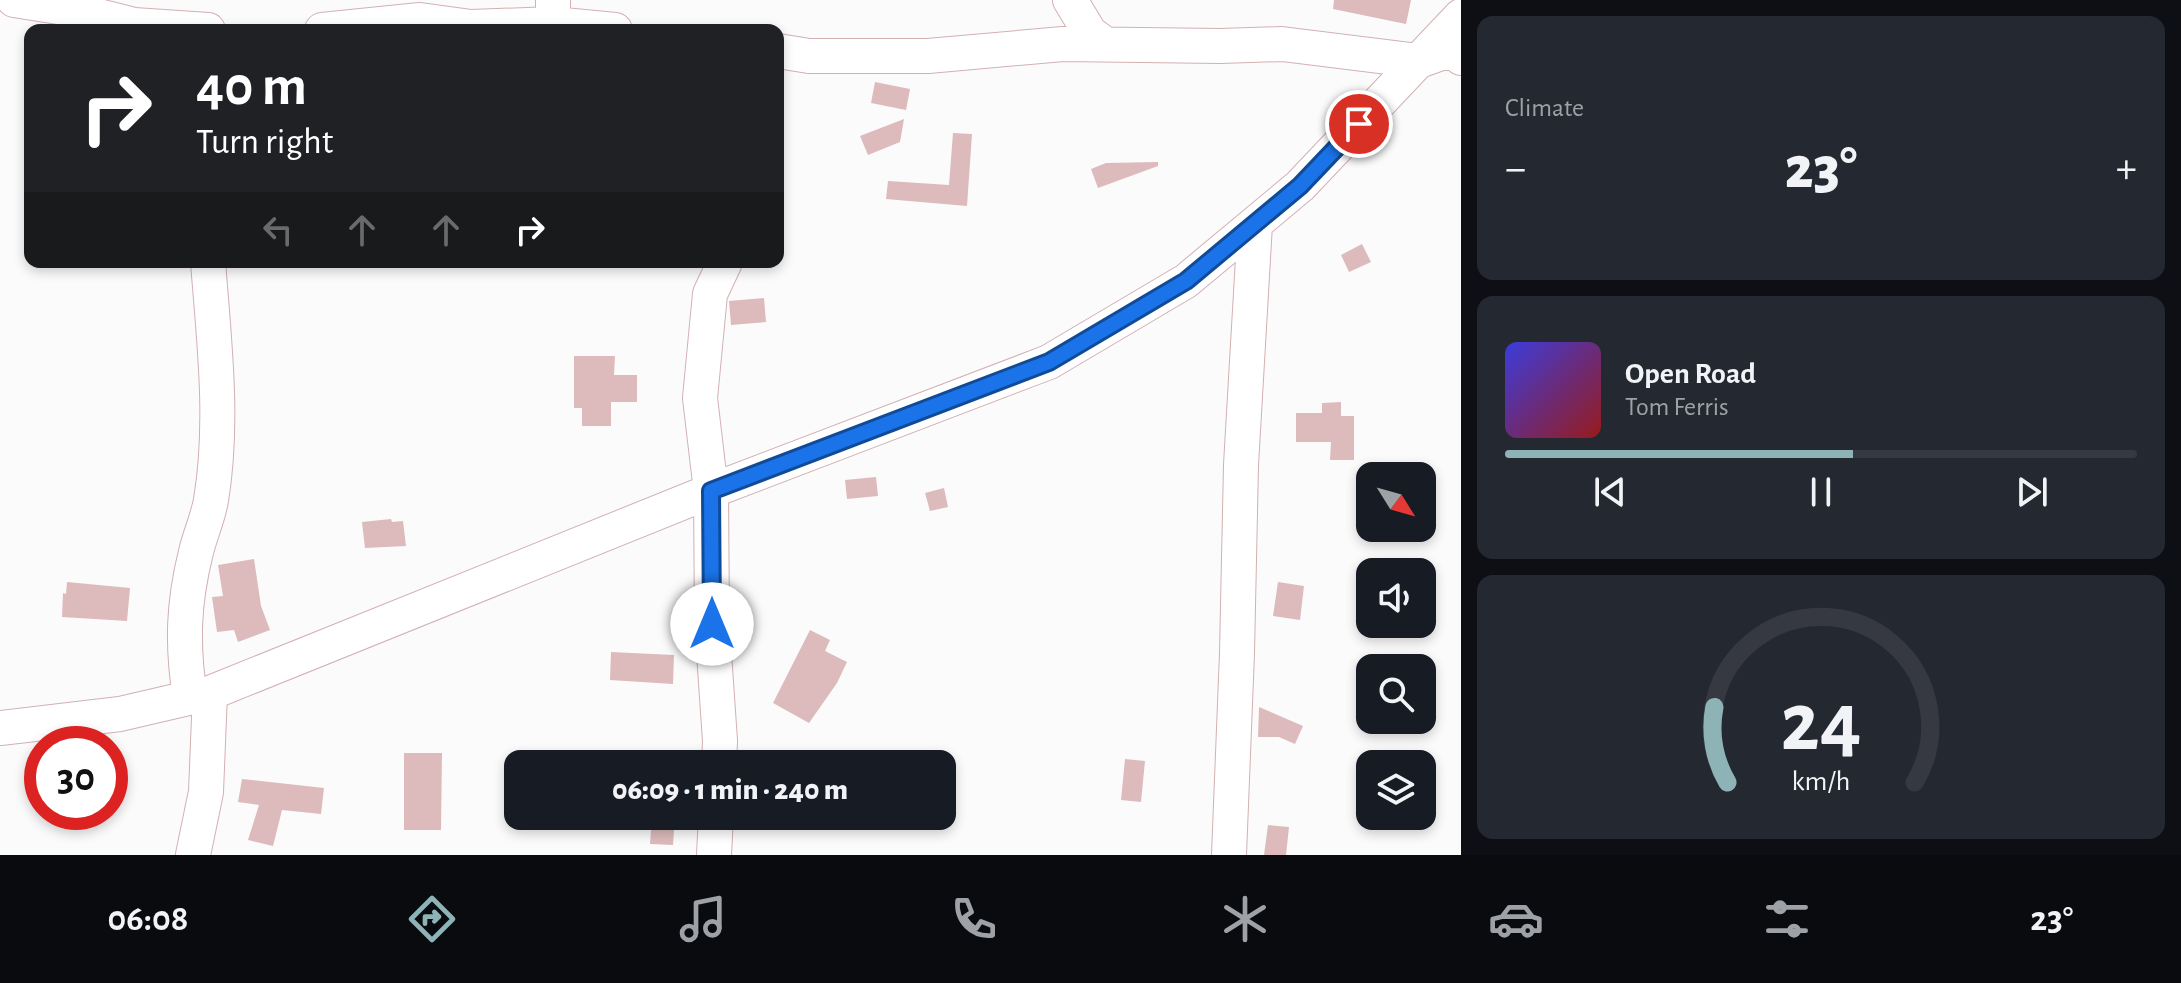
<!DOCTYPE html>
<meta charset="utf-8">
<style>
:root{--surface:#171b24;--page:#242831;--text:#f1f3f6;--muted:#9ea1a6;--line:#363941;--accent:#8eb3b6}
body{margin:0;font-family:"Alegreya Sans",sans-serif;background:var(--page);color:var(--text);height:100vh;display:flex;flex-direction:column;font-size:30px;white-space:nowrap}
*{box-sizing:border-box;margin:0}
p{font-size:26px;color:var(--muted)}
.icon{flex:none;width:44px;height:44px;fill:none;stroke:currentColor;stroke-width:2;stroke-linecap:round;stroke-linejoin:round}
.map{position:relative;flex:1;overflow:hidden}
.drawer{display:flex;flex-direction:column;gap:16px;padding:16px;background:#0d0f14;width:720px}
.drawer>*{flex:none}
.banner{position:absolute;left:24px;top:24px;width:760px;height:244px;border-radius:16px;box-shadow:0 4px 12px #0003;background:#202124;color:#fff;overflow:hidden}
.needle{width:52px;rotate:127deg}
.fabs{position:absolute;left:1356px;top:462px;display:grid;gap:16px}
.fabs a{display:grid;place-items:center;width:80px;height:80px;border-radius:16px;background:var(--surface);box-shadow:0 4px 12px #0003;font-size:40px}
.speed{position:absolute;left:24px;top:726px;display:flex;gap:16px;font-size:40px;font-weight:700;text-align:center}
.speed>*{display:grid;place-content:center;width:104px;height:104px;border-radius:50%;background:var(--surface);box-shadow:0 4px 12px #0003;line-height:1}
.speed .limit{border:12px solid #d22;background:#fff;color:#111}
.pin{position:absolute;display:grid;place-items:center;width:68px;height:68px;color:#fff;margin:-34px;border:4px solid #fff;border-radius:50%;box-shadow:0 2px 8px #0007}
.me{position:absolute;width:88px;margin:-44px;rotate:0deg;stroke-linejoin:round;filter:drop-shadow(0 0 6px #0008)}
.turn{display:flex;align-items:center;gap:28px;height:168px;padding:0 40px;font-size:36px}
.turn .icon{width:104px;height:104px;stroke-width:2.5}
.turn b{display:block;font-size:56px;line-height:68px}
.lanes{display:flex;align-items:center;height:76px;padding:0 40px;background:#0003;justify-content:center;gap:40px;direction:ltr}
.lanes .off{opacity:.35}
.big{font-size:60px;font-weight:800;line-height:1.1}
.drawer .tile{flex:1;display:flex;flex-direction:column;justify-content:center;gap:12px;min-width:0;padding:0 28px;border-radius:16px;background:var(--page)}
.drawer .dial{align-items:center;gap:0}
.dial svg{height:208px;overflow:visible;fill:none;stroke:var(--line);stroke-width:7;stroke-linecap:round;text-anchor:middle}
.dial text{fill:var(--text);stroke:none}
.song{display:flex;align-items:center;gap:24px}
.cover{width:96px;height:96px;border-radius:12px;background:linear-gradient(135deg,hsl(240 70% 55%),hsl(0 70% 35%))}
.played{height:8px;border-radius:4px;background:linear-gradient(90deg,var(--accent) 55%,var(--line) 55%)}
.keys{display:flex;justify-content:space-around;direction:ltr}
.heat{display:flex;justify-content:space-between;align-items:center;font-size:44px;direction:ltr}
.trip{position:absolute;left:504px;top:750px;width:452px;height:80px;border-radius:16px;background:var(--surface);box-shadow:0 4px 12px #0003;font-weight:800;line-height:80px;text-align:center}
.dock{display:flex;height:128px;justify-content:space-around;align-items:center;background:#090b0e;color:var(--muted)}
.dock .icon{width:56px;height:56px}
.dock .selected{color:var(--accent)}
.dock b{font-size:36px;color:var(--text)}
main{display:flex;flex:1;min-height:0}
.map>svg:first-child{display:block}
.building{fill:#ddbabc}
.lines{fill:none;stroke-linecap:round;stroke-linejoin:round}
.minor-casing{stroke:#d3b0b2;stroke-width:36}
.minor{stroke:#fff;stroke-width:34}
.route-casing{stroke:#114b97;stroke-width:20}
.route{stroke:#1a73e8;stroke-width:14}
</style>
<main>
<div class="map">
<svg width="1461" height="855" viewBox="0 0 1461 855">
<rect width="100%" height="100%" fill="#fbfbfb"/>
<path class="building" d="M 1334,0 L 1411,0 L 1406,24 L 1333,9 Z
M 875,82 L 910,89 L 906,110 L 871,103 Z
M 904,119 L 900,142 L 868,155 L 860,136 Z
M 953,133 L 972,134 L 967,206 L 886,199 L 888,181 L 949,185 Z
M 1158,162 L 1158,166 L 1098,188 L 1091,169 L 1106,163 Z
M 1362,244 L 1371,262 L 1349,272 L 1341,255 Z
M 764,298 L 766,322 L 731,325 L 729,301 Z
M 574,356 L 615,356 L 614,375 L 637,375 L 637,402 L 611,402 L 611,426 L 582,426 L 582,408 L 574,408 Z
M 1341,402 L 1341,416 L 1354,416 L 1354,460 L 1330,460 L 1331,442 L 1296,442 L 1296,413 L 1322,413 L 1322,403 Z
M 876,477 L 878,496 L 847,499 L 845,480 Z
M 944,488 L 948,507 L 930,511 L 925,493 Z
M 391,519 L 392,522 L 403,521 L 406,546 L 365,548 L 362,522 Z
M 254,559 L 261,606 L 270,630 L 238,642 L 234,630 L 217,632 L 212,597 L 223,596 L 218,565 Z
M 67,582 L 130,588 L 127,621 L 62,617 L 63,593 L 66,594 Z
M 1278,582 L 1304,586 L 1300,620 L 1273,616 Z
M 810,630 L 830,640 L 825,651 L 847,662 L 837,683 L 809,723 L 773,703 Z
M 611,652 L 674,655 L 673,684 L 610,680 Z
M 1259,707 L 1303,726 L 1295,744 L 1279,737 L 1258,737 Z
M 404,753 L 442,753 L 441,830 L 404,830 Z
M 1125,759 L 1145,761 L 1141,802 L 1121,800 Z
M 242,779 L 324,788 L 321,814 L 282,810 L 273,846 L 248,840 L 259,805 L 238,802 Z
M 652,816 L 675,816 L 673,845 L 650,844 Z
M 1268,825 L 1289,827 L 1286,855 L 1264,855 Z"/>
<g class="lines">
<g class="minor-casing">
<path id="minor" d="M 14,0 L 71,9 L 134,25 L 208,30
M 553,0 L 553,24 L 615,30
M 1070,0 L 1090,33 L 1105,44
M 322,30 L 420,20 L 471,27 L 553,24
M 778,51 L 809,56 L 928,56 L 1063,44 L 1220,46 L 1282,44 L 1419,61 L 1441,53 L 1455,53 L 1461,58
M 190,697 C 182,645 183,604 196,552 C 200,535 208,518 211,500 C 224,422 214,340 208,262
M 0,728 L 120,714 L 210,693 L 711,491 L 1049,362 L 1186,281 L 1300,186 L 1461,16
M 719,764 L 720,741 L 712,624 L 711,491 L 700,398 L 710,294 L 725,262
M 193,855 L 206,792 L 210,693
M 714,855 L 716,816
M 1229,855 L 1237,653 L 1241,465 L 1255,224"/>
</g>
<use href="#minor" class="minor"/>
</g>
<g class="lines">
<g class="route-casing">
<path id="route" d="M 712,624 L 711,491 L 1049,362 L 1186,281 L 1300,186 L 1359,124"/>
</g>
<use href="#route" class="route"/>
</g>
</svg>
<div class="fabs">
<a><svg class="needle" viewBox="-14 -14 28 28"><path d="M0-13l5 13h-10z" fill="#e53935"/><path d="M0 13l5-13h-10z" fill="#9ea1a6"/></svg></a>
<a><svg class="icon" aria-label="sound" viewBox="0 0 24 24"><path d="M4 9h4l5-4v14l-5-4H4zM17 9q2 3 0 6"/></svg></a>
<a><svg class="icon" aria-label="search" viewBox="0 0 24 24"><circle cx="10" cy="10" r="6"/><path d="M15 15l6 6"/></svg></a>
<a><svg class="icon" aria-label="layers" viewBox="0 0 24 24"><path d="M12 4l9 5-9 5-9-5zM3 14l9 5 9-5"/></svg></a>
</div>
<div class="speed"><div class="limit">30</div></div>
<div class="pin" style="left:1359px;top:124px;background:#d93025"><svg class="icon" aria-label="arrive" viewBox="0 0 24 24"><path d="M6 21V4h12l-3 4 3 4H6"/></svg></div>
<svg class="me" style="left:712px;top:624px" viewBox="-20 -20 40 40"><circle r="19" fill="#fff"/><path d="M0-13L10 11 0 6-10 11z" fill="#1a73e8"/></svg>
<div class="trip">06:09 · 1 min · 240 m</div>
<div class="banner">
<div class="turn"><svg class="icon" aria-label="right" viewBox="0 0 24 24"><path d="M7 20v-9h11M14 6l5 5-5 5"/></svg><div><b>40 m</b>Turn right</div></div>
<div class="lanes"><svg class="icon off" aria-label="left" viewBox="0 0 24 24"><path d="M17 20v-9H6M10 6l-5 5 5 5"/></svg><svg class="icon off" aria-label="ahead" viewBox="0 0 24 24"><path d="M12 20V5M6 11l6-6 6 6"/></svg><svg class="icon off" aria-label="ahead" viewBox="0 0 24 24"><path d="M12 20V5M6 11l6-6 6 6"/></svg><svg class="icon" aria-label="right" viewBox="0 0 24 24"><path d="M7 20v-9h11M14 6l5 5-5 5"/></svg></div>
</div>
</div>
<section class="drawer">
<div class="tile"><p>Climate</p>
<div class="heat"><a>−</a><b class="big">23°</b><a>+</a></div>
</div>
<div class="tile">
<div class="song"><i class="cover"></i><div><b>Open Road</b><p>Tom Ferris</p></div></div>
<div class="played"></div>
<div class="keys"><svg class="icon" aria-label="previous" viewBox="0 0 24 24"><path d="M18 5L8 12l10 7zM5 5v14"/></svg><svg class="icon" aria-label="pause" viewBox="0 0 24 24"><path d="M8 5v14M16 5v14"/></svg><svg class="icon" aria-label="next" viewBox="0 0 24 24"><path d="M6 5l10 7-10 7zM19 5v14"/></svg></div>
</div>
<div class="tile dial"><svg viewBox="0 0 100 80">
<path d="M14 69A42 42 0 1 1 86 69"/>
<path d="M14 69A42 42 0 0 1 9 40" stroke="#8eb3b6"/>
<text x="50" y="56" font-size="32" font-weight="700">24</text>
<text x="50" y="72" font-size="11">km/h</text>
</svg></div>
</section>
</main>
<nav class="dock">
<b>06:08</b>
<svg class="icon selected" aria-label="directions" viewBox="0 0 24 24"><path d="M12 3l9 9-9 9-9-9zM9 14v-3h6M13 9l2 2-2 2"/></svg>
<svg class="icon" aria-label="music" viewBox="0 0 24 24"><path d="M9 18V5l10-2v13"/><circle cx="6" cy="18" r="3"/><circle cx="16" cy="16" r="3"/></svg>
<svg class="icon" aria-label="phone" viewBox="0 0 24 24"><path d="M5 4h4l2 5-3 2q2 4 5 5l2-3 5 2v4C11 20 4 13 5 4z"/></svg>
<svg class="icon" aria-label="climate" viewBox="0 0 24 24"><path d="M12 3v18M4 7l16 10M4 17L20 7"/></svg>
<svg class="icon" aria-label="car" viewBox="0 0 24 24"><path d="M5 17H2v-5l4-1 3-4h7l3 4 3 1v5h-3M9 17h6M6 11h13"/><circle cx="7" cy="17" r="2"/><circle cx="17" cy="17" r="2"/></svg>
<svg class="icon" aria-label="filters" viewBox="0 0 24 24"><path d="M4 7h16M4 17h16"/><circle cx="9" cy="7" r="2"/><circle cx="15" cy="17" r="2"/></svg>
<b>23°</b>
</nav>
